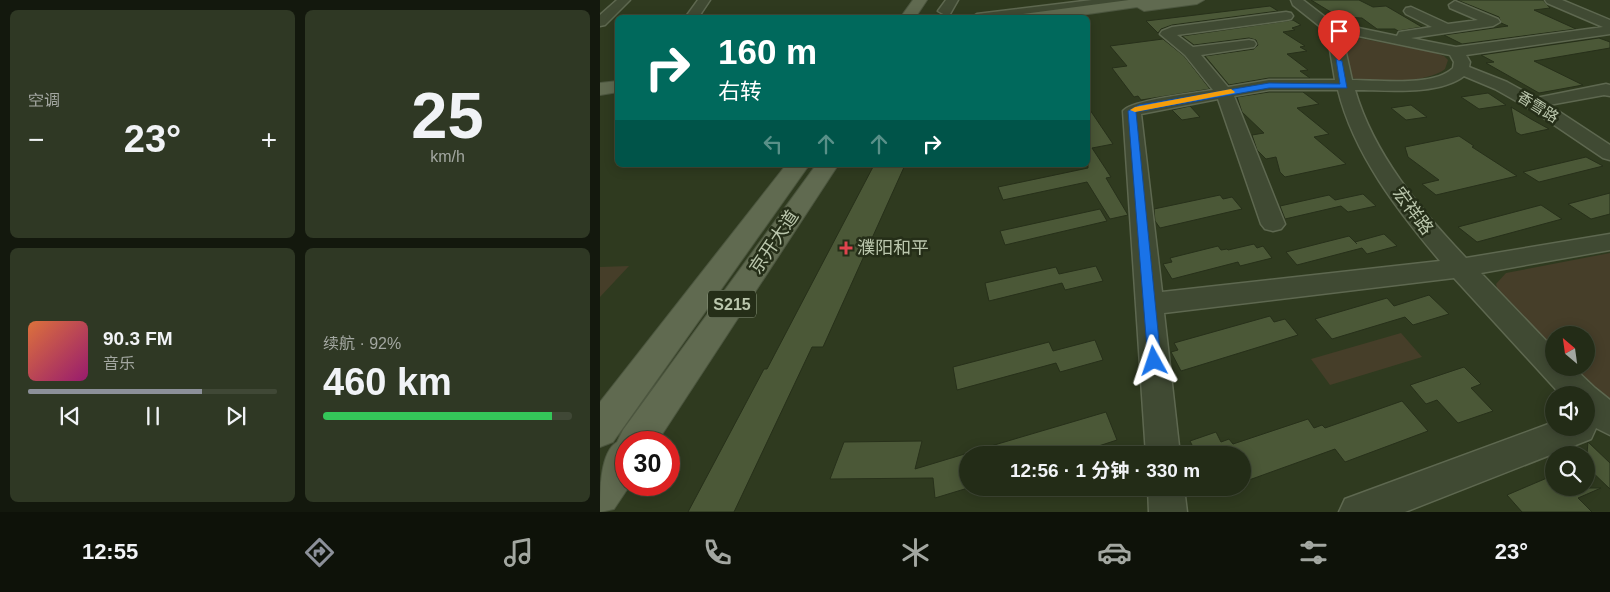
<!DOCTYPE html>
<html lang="zh">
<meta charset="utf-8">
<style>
:root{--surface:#232c17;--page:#2f3824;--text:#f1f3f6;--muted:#a3a7a1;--line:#404836;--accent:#8c9099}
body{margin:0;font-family:Arial,"Noto Sans SC",sans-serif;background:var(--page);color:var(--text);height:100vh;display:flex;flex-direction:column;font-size:19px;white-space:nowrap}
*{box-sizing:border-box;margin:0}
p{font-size:16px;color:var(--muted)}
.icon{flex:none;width:28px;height:28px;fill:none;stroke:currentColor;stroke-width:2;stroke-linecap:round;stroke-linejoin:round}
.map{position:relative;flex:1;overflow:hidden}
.drawer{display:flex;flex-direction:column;gap:10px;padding:10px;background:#13180d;width:600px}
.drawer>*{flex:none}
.hud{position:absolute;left:15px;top:15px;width:475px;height:152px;border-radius:8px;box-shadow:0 2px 12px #0003,0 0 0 1px var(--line);background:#00695c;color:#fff;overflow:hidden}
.needle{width:32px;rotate:331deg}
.controls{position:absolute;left:945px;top:326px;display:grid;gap:10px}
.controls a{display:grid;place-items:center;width:50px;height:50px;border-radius:50%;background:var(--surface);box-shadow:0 2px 12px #0003,0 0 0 1px var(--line);font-size:25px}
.speed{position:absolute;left:15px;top:431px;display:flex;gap:10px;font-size:25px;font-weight:700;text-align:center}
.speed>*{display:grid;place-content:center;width:65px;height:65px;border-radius:50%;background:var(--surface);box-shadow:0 2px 12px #0003,0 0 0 1px var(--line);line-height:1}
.speed .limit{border:8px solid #d22;background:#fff;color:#111}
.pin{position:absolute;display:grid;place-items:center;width:42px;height:42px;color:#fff;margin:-51px -21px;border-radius:50% 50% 50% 0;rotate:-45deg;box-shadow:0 0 5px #0007}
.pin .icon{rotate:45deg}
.me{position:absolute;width:55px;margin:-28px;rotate:355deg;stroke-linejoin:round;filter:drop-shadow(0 0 4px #0008)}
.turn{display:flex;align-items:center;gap:18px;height:105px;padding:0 20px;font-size:22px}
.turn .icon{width:65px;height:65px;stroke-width:2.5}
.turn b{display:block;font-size:35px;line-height:42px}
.lanes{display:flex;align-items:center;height:48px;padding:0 20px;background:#0003;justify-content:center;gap:25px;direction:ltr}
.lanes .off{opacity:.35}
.big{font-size:38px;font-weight:700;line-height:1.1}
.drawer .tile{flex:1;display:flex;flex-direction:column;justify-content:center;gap:8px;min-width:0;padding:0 18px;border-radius:8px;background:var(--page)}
.drawer .dial{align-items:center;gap:0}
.dial b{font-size:65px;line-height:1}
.song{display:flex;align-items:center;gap:15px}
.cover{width:60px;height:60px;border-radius:8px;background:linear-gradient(135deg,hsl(20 70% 55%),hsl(320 70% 35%))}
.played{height:5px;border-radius:2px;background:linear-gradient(90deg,var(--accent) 70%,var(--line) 70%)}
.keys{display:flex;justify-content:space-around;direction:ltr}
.heat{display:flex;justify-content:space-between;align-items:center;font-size:28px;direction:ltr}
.charge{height:8px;border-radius:4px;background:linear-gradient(90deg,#34c759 92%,var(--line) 0)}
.drawer .tiles{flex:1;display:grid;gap:10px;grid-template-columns:repeat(2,1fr)}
.trip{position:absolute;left:359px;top:446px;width:292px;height:50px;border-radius:25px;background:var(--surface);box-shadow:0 2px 12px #0003,0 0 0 1px var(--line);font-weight:700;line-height:50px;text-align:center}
.menu{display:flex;height:80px;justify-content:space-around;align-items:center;background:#0e1209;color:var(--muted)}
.menu .icon{width:35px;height:35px}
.menu .selected{color:var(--accent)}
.menu b{font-size:22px;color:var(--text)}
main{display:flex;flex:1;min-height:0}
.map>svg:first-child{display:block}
.green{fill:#463e29}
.building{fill:#4b5837;stroke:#27301a}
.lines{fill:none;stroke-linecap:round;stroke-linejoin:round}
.minor-casing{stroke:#5e6850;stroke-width:3}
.major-casing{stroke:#4c563f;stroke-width:2}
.minor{fill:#404a33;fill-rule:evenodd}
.major{fill:#606a50;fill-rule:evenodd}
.route{fill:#1a73e8;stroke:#114b97}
.slow{fill:#f59e0b}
.health-dot{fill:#e0444e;stroke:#252e18;stroke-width:2}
.labels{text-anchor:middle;stroke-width:5;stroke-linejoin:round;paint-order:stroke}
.far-street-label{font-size:15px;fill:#bbc7ad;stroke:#252e18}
.shield{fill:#252e18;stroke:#8e9980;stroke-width:1}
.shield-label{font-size:16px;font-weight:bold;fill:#bbc7ad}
.street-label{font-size:18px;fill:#bbc7ad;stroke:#252e18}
.poi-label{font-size:18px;fill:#bbc7ad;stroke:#252e18;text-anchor:start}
</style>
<main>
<section class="drawer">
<div class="tiles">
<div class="tile"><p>空调</p>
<div class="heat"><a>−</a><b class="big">23°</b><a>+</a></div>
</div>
<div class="tile dial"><b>25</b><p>km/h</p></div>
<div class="tile">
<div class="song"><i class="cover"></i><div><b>90.3 FM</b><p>音乐</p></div></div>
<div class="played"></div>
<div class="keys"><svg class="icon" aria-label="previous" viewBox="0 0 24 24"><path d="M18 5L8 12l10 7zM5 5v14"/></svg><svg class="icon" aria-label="pause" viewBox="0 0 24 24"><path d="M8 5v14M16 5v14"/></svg><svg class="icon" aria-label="next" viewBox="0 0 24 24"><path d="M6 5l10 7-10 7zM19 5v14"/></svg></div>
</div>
<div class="tile"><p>续航 · 92%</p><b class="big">460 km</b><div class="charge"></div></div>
</div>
</section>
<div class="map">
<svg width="1010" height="512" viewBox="0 0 1010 512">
<rect width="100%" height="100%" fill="#2f3a1f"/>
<path class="green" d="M 743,35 L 832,52 L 844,56 L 848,60 L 845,69 C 830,82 768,87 751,77 L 740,36 Z
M 1010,253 L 1010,399 L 970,368 L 986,368 L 986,335 L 954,335 L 954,353 L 899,295 L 896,284 L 906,273 Z
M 29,266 L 0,297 L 0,267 Z
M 801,333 L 822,357 L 730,385 L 711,359 Z"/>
<path class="building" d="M 711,0 L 759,0 L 773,7 L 786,6 L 822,27 L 798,31 L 795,29 L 777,29 L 762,18 L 739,17 Z
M 857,0 L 943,0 L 950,8 L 934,10 L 976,29 L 862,44 L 844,35 L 908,26 L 901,23 L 899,17 Z
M 670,6 L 678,11 L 572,25 L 561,29 L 558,33 L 546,21 Z
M 693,20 L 701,25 L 692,28 L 695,30 L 683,32 L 705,46 L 700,47 L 707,51 L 687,54 L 708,70 L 700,71 L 710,78 L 669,78 L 629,85 L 605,56 L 654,49 L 658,45 L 656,40 L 649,38 L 594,45 L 582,36 Z
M 999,38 L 1010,42 L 1010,48 L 934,61 L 983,85 L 939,93 L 886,63 L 894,62 L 881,55 Z
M 563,39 L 584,56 L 610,89 L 541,100 L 538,96 L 534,97 L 512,68 L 527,66 L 510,46 Z
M 669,92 L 703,92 L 719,104 L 697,108 L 729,134 L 714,137 L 746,164 L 685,177 L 680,172 L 676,157 L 666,159 L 657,150 L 652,135 L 664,133 L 642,112 L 637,97 Z
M 888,93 L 906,105 L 879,109 L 861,97 Z
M 811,105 L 827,117 L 806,120 L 791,108 Z
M 590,106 L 600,117 L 582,120 L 572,110 Z
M 488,107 L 513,144 L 492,148 L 511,177 L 506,178 L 528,215 L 510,219 L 487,182 L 403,200 L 398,187 L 488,168 Z
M 911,107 L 931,119 L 949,129 L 921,135 L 916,132 Z
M 859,136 L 874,146 L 872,147 L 917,176 L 836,195 L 822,184 L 839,180 L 808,157 L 805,147 Z
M 986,157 L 1003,166 L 939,182 L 923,172 Z
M 274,165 L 305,165 L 223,347 L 212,347 L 134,512 L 88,512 L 164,369 L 167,369 Z
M 1010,193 L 1010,214 L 991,219 L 968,204 Z
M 763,194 L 776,206 L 748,212 L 741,206 L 685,219 L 680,206 L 729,195 L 735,200 Z
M 620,195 L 623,199 L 632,197 L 642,209 L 560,228 L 555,221 L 554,209 Z
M 941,205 L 962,219 L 877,242 L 858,227 Z
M 500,209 L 507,221 L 405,245 L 400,231 Z
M 784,234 L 797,246 L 767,254 L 762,248 L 697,265 L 686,252 L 749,236 L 757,244 L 755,242 Z
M 654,244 L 657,248 L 663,246 L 672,258 L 640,266 L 638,262 L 572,279 L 563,264 L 572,262 L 570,258 L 618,246 L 621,250 L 627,249 L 628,250 Z
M 496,266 L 503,281 L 465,290 L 462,283 L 389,301 L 385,283 L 456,267 L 459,274 Z
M 829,295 L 849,314 L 813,325 L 805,317 L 732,339 L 715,319 L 787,298 L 794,306 Z
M 670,316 L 674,322 L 685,319 L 698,335 L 581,371 L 571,352 L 578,350 L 574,343 Z
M 495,340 L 503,360 L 460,372 L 456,363 L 357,390 L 353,367 L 449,342 L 453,351 Z
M 864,367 L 881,384 L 871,388 L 893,411 L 858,423 L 837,400 L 826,404 L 810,385 Z
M 802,401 L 828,431 L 745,462 L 735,449 L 649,480 L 642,468 L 642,455 L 589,455 L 589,453 L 595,451 L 590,441 L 616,432 L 621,442 L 629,439 L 633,444 L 708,419 L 714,428 L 722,425 L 725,428 Z
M 506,412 L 517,440 L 471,455 L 375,455 L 374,451 Z
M 322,441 L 315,469 L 368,453 L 368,488 L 335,498 L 333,478 L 230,479 L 244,442 Z
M 988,442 L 1010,463 L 1010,489 L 986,466 Z
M 954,475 L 954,488 L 1001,488 L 978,498 L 992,512 L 922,512 L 907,495 Z"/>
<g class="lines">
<g class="minor-casing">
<path id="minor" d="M 17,0 L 30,0 L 5,25 L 0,26 L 0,15 Z
M 98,0 L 110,0 L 98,18 L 85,18 Z
M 346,0 L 358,0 L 350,14 L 345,15 L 338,11 Z
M 492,0 L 529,0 L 523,4 L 413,18 L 371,18 L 377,14 Z
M 691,0 L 703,0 L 738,27 L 749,26 L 797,36 L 799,32 L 832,27 L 806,14 L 804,11 L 806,8 L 811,7 L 848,24 L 878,20 L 850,8 L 849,5 L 855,1 L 898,19 L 900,22 L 893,26 L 811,38 L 856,47 L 1003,27 L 947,3 L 945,0 L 962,0 L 1010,20 L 1010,34 L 866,55 L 870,62 L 869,67 L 907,82 L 936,98 L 1006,84 L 1010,85 L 1010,96 L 1004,95 L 949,105 L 1010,145 L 1010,160 L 1003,158 L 932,110 L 895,89 L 864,76 C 838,96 785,90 755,90 C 774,155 820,209 866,258 L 1010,234 L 1010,250 L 881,273 L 954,349 L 954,368 L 974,368 L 995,388 L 1010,400 L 1010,435 L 996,428 L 991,439 L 805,512 L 739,512 L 745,499 L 954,422 L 954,428 L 986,428 L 986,395 L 961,395 L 854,278 L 564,313 L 580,455 L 546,455 L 523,111 C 531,100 596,93 613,90 L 585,55 L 560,34 L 562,31 L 572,27 L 686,12 L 691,13 L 693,16 L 691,19 L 686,20 L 577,35 L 593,47 L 649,40 L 654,41 L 656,44 L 654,47 L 601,55 L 628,87 L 669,80 L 735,80 L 727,32 L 693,5 ZM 749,34 L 850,55 L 854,62 L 853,68 C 834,87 778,80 752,80 L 742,35 ZM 669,90 L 738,90 C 754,155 798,211 840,261 L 562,292 L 541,114 L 618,99 L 661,224 L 665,229 L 673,231 L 681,229 L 685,224 L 634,96 Z
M 548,488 L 584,488 L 587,512 L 549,512 Z"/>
</g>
<g class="major-casing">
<path id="major" d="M 313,0 L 327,0 L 315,18 L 300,18 Z
M 529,0 L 604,0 L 597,4 L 544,11 L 537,7 L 460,18 L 416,18 L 423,14 Z
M 18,81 L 18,92 L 0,95 L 0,83 Z
M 186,165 L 209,165 L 13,442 L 0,447 L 0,402 Z
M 216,165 L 238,165 L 57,442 L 26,442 L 26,485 L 30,485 L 14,509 L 0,512 C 0,491 0,452 17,442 L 23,430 Z"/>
</g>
<use href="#minor" class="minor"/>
<use href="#major" class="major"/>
</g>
<path class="route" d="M 736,59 L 742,61 L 747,88 L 669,88 L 536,112 L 561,361 L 559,365 L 554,366 L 550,365 L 548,361 L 528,111 L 539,105 L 669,83 L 740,84 Z"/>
<path class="slow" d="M 631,89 L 635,92 L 634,93 L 535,112 L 530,110 L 535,107 Z"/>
<path class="health-dot" d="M243.5 240.5h5v5h5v5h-5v5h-5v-5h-5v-5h5z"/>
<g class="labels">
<g class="far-street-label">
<text transform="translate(938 107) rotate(32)" y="5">香雪路</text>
</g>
<rect class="shield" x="108" y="290.5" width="48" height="27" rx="4"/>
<g class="shield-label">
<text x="132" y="310">S215</text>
</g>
<g class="street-label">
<text transform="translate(813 211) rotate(53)" y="6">宏祥路</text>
<text transform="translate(174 242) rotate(-56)" y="6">京开大道</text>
</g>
<g class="poi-label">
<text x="257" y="254">濮阳和平</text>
</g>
</g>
</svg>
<div class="controls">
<a><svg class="needle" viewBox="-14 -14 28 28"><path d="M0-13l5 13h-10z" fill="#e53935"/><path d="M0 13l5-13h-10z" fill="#a3a7a1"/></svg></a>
<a><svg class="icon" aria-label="sound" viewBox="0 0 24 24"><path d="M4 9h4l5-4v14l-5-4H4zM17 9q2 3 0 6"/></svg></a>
<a><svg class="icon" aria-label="search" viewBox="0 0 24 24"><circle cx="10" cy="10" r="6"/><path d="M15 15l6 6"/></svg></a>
</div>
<div class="speed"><div class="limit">30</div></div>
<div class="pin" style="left:739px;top:61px;background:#d93025"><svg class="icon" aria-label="arrive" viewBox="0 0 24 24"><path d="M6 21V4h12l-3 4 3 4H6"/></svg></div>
<svg class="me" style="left:554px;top:361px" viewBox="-20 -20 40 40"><path d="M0-17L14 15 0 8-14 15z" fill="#1a73e8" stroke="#fff" stroke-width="4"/></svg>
<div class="trip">12:56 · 1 分钟 · 330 m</div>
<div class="hud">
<div class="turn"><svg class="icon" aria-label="right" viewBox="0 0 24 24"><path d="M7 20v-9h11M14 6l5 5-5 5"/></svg><div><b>160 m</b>右转</div></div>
<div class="lanes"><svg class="icon off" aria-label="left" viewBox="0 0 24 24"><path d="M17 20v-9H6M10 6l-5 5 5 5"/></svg><svg class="icon off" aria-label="ahead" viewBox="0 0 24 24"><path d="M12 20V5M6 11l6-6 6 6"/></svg><svg class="icon off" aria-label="ahead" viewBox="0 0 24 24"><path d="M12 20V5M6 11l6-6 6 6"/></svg><svg class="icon" aria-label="right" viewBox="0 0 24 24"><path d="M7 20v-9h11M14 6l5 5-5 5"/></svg></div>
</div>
</div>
</main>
<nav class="menu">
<b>12:55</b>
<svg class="icon selected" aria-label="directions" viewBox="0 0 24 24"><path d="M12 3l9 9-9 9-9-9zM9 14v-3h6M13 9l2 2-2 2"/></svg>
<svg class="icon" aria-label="music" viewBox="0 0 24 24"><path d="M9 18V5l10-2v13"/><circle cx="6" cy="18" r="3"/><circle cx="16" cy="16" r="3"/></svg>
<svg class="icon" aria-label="phone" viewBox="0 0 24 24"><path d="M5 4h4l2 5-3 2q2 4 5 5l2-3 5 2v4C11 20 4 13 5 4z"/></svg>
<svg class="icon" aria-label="climate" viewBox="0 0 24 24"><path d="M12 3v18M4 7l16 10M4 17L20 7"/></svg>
<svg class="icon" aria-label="car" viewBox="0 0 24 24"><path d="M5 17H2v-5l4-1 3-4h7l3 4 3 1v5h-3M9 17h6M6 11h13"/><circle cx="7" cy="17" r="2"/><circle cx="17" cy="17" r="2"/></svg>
<svg class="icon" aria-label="filters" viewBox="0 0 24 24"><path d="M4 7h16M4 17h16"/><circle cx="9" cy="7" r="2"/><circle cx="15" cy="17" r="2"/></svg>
<b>23°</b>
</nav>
